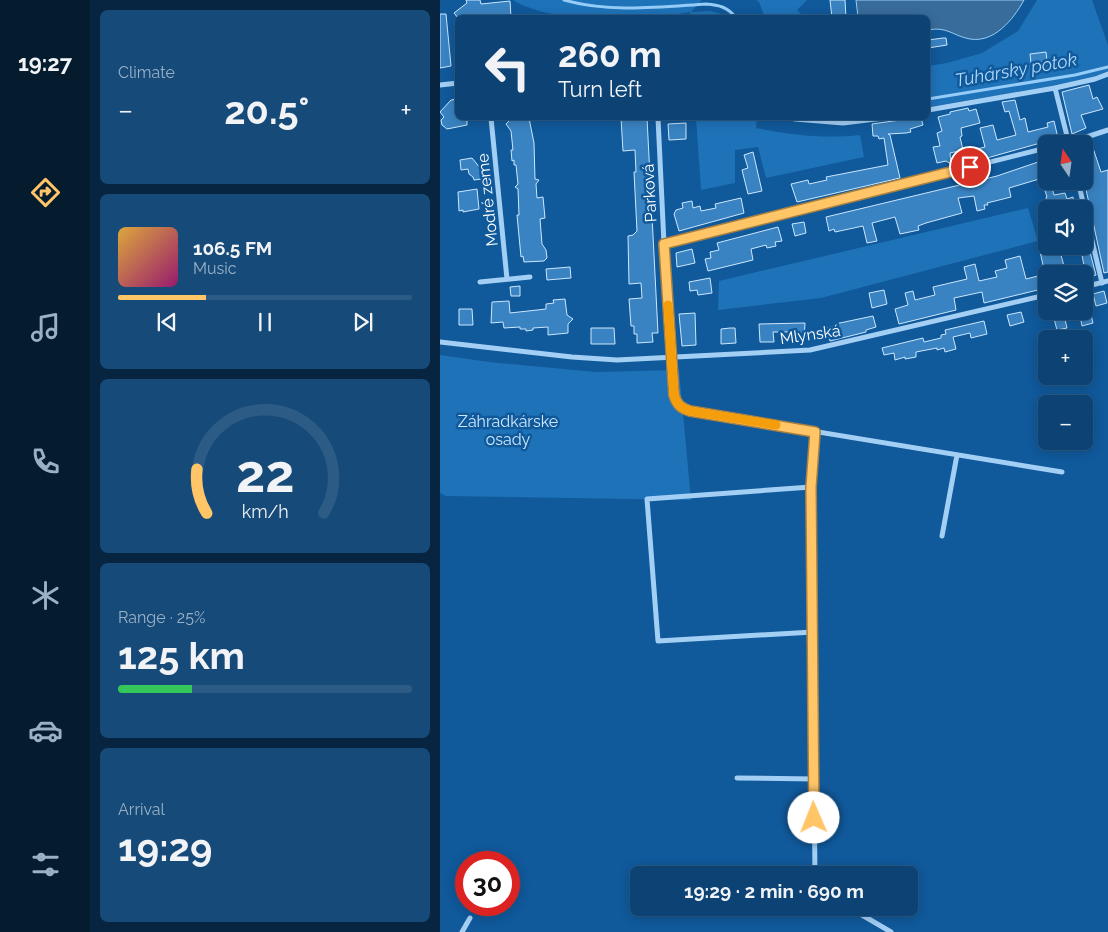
<!DOCTYPE html>
<meta charset="utf-8">
<style>
:root{--surface:#0c4374;--page:#154a79;--text:#f1f3f6;--muted:#9ab0c5;--line:#2c5c86;--accent:#ffc567}
body{margin:0;font-family:Raleway,sans-serif;background:var(--page);color:var(--text);height:100vh;display:flex;flex-direction:column;font-size:19px;white-space:nowrap}
*{box-sizing:border-box;margin:0}
p{font-size:16px;color:var(--muted)}
.icon{flex:none;width:28px;height:28px;fill:none;stroke:currentColor;stroke-width:2;stroke-linecap:round;stroke-linejoin:round}
.map{position:relative;flex:1;overflow:hidden}
.side{display:flex;flex-direction:column;gap:10px;padding:10px;background:#072540;width:350px}
.side>*{flex:none}
.guide{position:absolute;left:15px;top:15px;width:475px;height:105px;border-radius:8px;box-shadow:0 2px 12px #0003,0 0 0 1px var(--line);background:#0c4374;color:var(--text);overflow:hidden}
.needle{width:32px;rotate:347deg}
.tools{position:absolute;left:598px;top:135px;display:grid;gap:10px}
.tools a{display:grid;place-items:center;width:55px;height:55px;border-radius:8px;background:var(--surface);box-shadow:0 2px 12px #0003,0 0 0 1px var(--line);font-size:25px}
.speed{position:absolute;left:15px;top:851px;display:flex;gap:10px;font-size:25px;font-weight:700;text-align:center}
.speed>*{display:grid;place-content:center;width:65px;height:65px;border-radius:50%;background:var(--surface);box-shadow:0 2px 12px #0003,0 0 0 1px var(--line);line-height:1}
.speed .limit{border:8px solid #d22;background:#fff;color:#111}
.pin{position:absolute;display:grid;place-items:center;width:42px;height:42px;color:#fff;margin:-21px;border:2px solid #fff;border-radius:50%;box-shadow:0 1px 5px #0007}
.me{position:absolute;width:55px;margin:-28px;rotate:359deg;stroke-linejoin:round;filter:drop-shadow(0 0 4px #0008)}
.turn{display:flex;align-items:center;gap:18px;height:105px;padding:0 20px;font-size:22px}
.turn .icon{width:65px;height:65px;stroke-width:2.5}
.turn b{display:block;font-size:35px;line-height:42px}
.big{font-size:38px;font-weight:700;line-height:1.1}
.side .tile{flex:1;display:flex;flex-direction:column;justify-content:center;gap:8px;min-width:0;padding:0 18px;border-radius:8px;background:var(--page)}
.side .dial{align-items:center;gap:0}
.dial svg{height:130px;overflow:visible;fill:none;stroke:var(--line);stroke-width:7;stroke-linecap:round;text-anchor:middle}
.dial text{fill:var(--text);stroke:none}
.song{display:flex;align-items:center;gap:15px}
.cover{width:60px;height:60px;border-radius:8px;background:linear-gradient(135deg,hsl(40 70% 55%),hsl(320 70% 35%))}
.played{height:5px;border-radius:2px;background:linear-gradient(90deg,var(--accent) 30%,var(--line) 30%)}
.keys{display:flex;justify-content:space-around;direction:ltr}
.heat{display:flex;justify-content:space-between;align-items:center;font-size:28px;direction:ltr}
.charge{height:8px;border-radius:4px;background:linear-gradient(90deg,#34c759 25%,var(--line) 0)}
.trip{position:absolute;left:190px;top:866px;width:288px;height:50px;border-radius:8px;background:var(--surface);box-shadow:0 2px 12px #0003,0 0 0 1px var(--line);font-weight:700;line-height:50px;text-align:center}
main{display:flex;flex:1;min-height:0}
.menu{display:flex;flex-direction:column;width:90px;justify-content:space-around;align-items:center;background:#051b2e;color:var(--muted)}
.menu .icon{width:35px;height:35px}
.menu .active{color:var(--accent)}
.menu b{font-size:22px;color:var(--text)}
.map>svg:first-child{display:block}
.green{fill:#1e72b8}
.water{fill:#386c9b;stroke:#95ccf8}
.lines{fill:none;stroke-linecap:round;stroke-linejoin:round}
.stream{stroke:#95ccf8;stroke-width:3}
.building{fill:#3983c2;stroke:#cce7fe}
.minor{stroke:#a3cff5;stroke-width:5}
.route-casing{stroke:#a68043;stroke-width:12}
.route{stroke:#ffc567;stroke-width:9}
.slow{stroke:#f59e0b;stroke-width:9}
.labels{text-anchor:middle;stroke-width:5;stroke-linejoin:round;paint-order:stroke}
.street-label{font-size:16px;fill:#fff;stroke:#10599b}
.park-label{font-size:16px;fill:#cce7fe;stroke:#10599b}
.water-label{font-size:18px;font-style:italic;fill:#b0d9fb;stroke:#10599b}
</style>
<main>
<nav class="menu">
<b>19:27</b>
<svg class="icon active" aria-label="directions" viewBox="0 0 24 24"><path d="M12 3l9 9-9 9-9-9zM9 14v-3h6M13 9l2 2-2 2"/></svg>
<svg class="icon" aria-label="music" viewBox="0 0 24 24"><path d="M9 18V5l10-2v13"/><circle cx="6" cy="18" r="3"/><circle cx="16" cy="16" r="3"/></svg>
<svg class="icon" aria-label="phone" viewBox="0 0 24 24"><path d="M5 4h4l2 5-3 2q2 4 5 5l2-3 5 2v4C11 20 4 13 5 4z"/></svg>
<svg class="icon" aria-label="climate" viewBox="0 0 24 24"><path d="M12 3v18M4 7l16 10M4 17L20 7"/></svg>
<svg class="icon" aria-label="car" viewBox="0 0 24 24"><path d="M5 17H2v-5l4-1 3-4h7l3 4 3 1v5h-3M9 17h6M6 11h13"/><circle cx="7" cy="17" r="2"/><circle cx="17" cy="17" r="2"/></svg>
<svg class="icon" aria-label="filters" viewBox="0 0 24 24"><path d="M4 7h16M4 17h16"/><circle cx="9" cy="7" r="2"/><circle cx="15" cy="17" r="2"/></svg>
</nav>
<section class="side">
<div class="tile"><p>Climate</p>
<div class="heat"><a>−</a><b class="big">20.5°</b><a>+</a></div>
</div>
<div class="tile">
<div class="song"><i class="cover"></i><div><b>106.5 FM</b><p>Music</p></div></div>
<div class="played"></div>
<div class="keys"><svg class="icon" aria-label="previous" viewBox="0 0 24 24"><path d="M18 5L8 12l10 7zM5 5v14"/></svg><svg class="icon" aria-label="pause" viewBox="0 0 24 24"><path d="M8 5v14M16 5v14"/></svg><svg class="icon" aria-label="next" viewBox="0 0 24 24"><path d="M6 5l10 7-10 7zM19 5v14"/></svg></div>
</div>
<div class="tile dial"><svg viewBox="0 0 100 80">
<path d="M14 69A42 42 0 1 1 86 69"/>
<path d="M14 69A42 42 0 0 1 8 42" stroke="#ffc567"/>
<text x="50" y="56" font-size="32" font-weight="700">22</text>
<text x="50" y="72" font-size="11">km/h</text>
</svg></div>
<div class="tile"><p>Range · 25%</p><b class="big">125 km</b><div class="charge"></div></div>
<div class="tile"><p>Arrival</p><b class="big">19:29</b></div>
</section>
<div class="map">
<svg width="668" height="932" viewBox="0 0 668 932">
<rect width="100%" height="100%" fill="#10599b"/>
<path class="green" d="M 73,0 L 262,0 L 251,12 L 271,11 L 291,17 L 250,17 L 250,12 C 206,20 132,23 90,8 C 84,6 78,3 73,0 Z
M 316,0 L 367,0 L 357,10 L 364,17 L 325,18 L 319,2 Z
M 597,0 L 652,0 L 668,45 L 668,74 L 615,86 L 488,107 L 488,66 L 507,63 L 542,53 L 578,31 Z
M 256,118 L 317,118 L 316,128 C 350,135 385,139 420,135 L 424,157 L 326,178 L 318,147 L 295,150 L 295,183 L 261,190 Z
M 588,208 L 598,241 L 381,298 L 278,310 L 279,281 Z
M 0,355 L 49,362 L 156,372 L 239,370 L 251,500 L 6,496 L 0,493 Z"/>
<path class="water" d="M 416,0 L 584,0 C 573,20 554,43 530,39 C 513,36 507,26 488,30 L 488,18 L 418,17 Z"/>
<g class="lines">
<path class="stream" d="M 124,0 C 170,13 219,7 266,4 C 279,5 288,7 296,18
M 488,99 L 635,75 L 668,67"/>
</g>
<path class="building" d="M 26,0 L 40,0 L 41,4 L 70,1 L 71,17 L 18,18 L 14,13 L 27,3 Z
M 390,0 L 405,0 L 406,18 L 392,18 Z
M 0,14 L 6,14 L 11,66 L 0,68 Z
M 503,38 L 506,38 L 507,45 L 488,48 L 488,40 Z
M 606,52 L 607,61 L 591,63 L 590,54 Z
M 649,85 L 653,99 L 657,97 L 663,109 L 641,115 L 646,128 L 632,134 L 622,92 Z
M 18,99 L 18,118 L 27,118 L 27,125 L 7,129 L 2,125 L 1,120 L 4,117 L 0,112 L 11,100 Z
M 575,100 L 580,120 L 585,118 L 588,132 L 608,127 L 607,123 L 614,121 L 618,138 L 540,160 L 537,149 L 545,147 L 540,128 L 553,125 L 557,140 L 576,135 L 569,111 L 565,112 L 562,102 Z
M 528,108 L 529,111 L 536,109 L 540,123 L 521,128 L 522,136 L 520,137 L 523,150 L 510,153 L 511,164 L 506,161 L 497,163 L 493,147 L 500,146 L 497,133 L 502,131 L 498,117 L 510,114 L 510,112 Z
M 68,118 L 89,118 L 94,143 L 95,179 L 99,180 L 96,184 L 97,198 L 103,197 L 105,218 L 100,219 L 102,244 L 106,250 L 107,258 L 104,261 L 84,262 L 83,256 L 81,257 L 77,215 L 79,215 L 78,189 L 75,187 L 78,184 L 76,165 L 74,165 L 74,160 L 72,161 L 71,150 L 73,150 L 71,131 L 66,124 L 69,121 Z
M 181,118 L 207,118 L 218,333 L 212,333 L 213,342 L 197,343 L 197,334 L 194,334 L 194,326 L 191,326 L 189,299 L 202,298 L 201,283 L 189,284 L 188,236 L 193,235 L 197,231 L 194,172 L 196,172 L 195,150 L 183,151 Z
M 474,118 L 481,118 L 483,125 L 470,129 L 471,132 L 466,133 L 448,134 L 450,135 L 460,178 L 357,202 L 351,184 L 368,180 L 369,184 L 387,180 L 386,177 L 448,165 L 444,138 L 439,139 L 438,136 L 433,136 L 432,124 Z
M 246,123 L 246,139 L 229,140 L 228,124 Z
M 652,145 L 661,172 L 668,170 L 668,272 L 664,273 L 644,180 L 644,148 Z
M 313,152 L 322,191 L 308,194 L 302,170 L 308,168 L 304,155 Z
M 32,158 L 41,169 L 42,179 L 34,180 L 33,177 L 29,174 L 28,169 L 21,170 L 20,160 Z
M 601,161 L 606,177 L 569,188 L 571,197 L 547,203 L 548,205 L 544,205 L 545,209 L 537,211 L 534,196 L 518,198 L 522,213 L 486,223 L 478,226 L 479,230 L 460,234 L 455,217 L 432,223 L 437,241 L 427,243 L 423,226 L 395,232 L 394,229 L 389,231 L 386,217 L 557,176 Z
M 602,181 L 610,181 L 614,195 L 625,193 L 627,199 L 633,197 L 635,209 L 625,209 L 624,206 L 615,209 L 609,209 L 606,197 L 607,197 Z
M 37,189 L 39,209 L 23,212 L 23,210 L 19,211 L 18,192 Z
M 301,198 L 304,213 L 239,231 L 234,214 L 236,210 L 243,208 L 242,203 L 252,201 L 253,208 L 260,206 L 261,211 L 276,208 L 275,204 Z
M 364,222 L 366,233 L 355,236 L 352,224 Z
M 338,227 L 342,241 L 335,242 L 336,246 L 327,248 L 326,245 L 311,249 L 313,260 L 268,271 L 265,259 L 271,258 L 270,252 L 279,250 L 277,243 Z
M 603,246 L 645,246 L 645,249 L 621,255 L 625,270 L 644,266 L 642,255 L 650,252 L 656,275 L 644,278 L 644,274 L 605,274 L 599,247 Z
M 252,249 L 255,263 L 237,267 L 236,253 Z
M 580,256 L 586,279 L 606,274 L 606,288 L 544,303 L 542,292 L 514,298 L 516,310 L 459,324 L 455,309 L 468,305 L 465,293 L 473,291 L 475,300 L 495,295 L 493,287 L 527,279 L 524,267 L 535,264 L 539,281 L 557,277 L 555,271 L 567,268 L 565,260 Z
M 130,267 L 131,278 L 107,280 L 106,269 Z
M 270,278 L 272,293 L 258,295 L 257,290 L 250,291 L 249,282 Z
M 80,286 L 80,296 L 71,296 L 70,287 Z
M 444,290 L 447,304 L 432,308 L 429,293 Z
M 664,291 L 667,303 L 656,306 L 653,294 Z
M 125,299 L 127,315 L 133,319 L 128,324 L 128,333 L 108,335 L 108,327 L 93,328 L 93,330 L 86,331 L 86,329 L 80,329 L 80,327 L 64,328 L 63,322 L 51,323 L 52,302 L 69,301 L 70,313 L 106,309 L 106,304 L 114,303 L 113,300 Z
M 19,309 L 32,309 L 33,325 L 19,325 Z
M 612,311 L 623,311 L 627,328 L 617,330 Z
M 639,311 L 650,311 L 653,323 L 642,326 Z
M 581,312 L 584,322 L 570,326 L 567,315 Z
M 255,313 L 256,345 L 242,346 L 239,314 Z
M 433,316 L 436,327 L 426,330 L 426,332 L 390,341 L 386,328 L 396,326 L 395,324 Z
M 544,321 L 547,334 L 531,338 L 530,333 L 513,337 L 516,349 L 505,352 L 504,348 L 497,350 L 497,348 L 476,352 L 476,357 L 465,359 L 465,357 L 455,360 L 454,353 L 444,355 L 442,348 L 483,338 L 484,342 L 501,338 L 501,335 L 506,334 L 505,330 Z
M 365,323 L 364,339 L 350,340 L 349,332 L 333,332 L 334,342 L 320,342 L 319,324 Z
M 151,328 L 174,328 L 175,344 L 151,344 Z
M 290,328 L 295,328 L 296,343 L 281,344 L 281,329 Z"/>
<g class="lines">
<path class="minor" d="M 0,85 L 18,83
M 615,88 L 629,144
M 488,110 L 615,88 L 655,79 L 668,74
M 51,118 L 67,279
M 218,118 L 224,244 L 234,395 C 237,405 241,408 250,411 L 622,472
M 355,119 L 403,123 L 444,118
M 625,144 L 668,130
M 638,181 L 662,283
M 224,244 L 606,148
M 40,282 L 90,277
M 644,287 L 668,281
M 0,342 L 132,357 L 177,360 L 370,350 L 606,295
M 371,487 L 375,875
M 502,536 L 517,455
M 373,632 L 218,641 L 207,499 L 371,487 L 375,432
M 297,778 L 374,779
M 410,908 L 451,932
M 22,932 L 30,918"/>
</g>
<g class="lines">
<g class="route-casing">
<path id="route" d="M 374,818 L 371,487 L 375,432 L 250,411 C 241,408 237,405 234,395 L 224,244 L 530,167"/>
</g>
<use href="#route" class="route"/>
<path class="slow" d="M 228,305 L 234,395 C 237,405 241,408 250,411 L 336,425"/>
</g>
<g class="labels">
<g class="street-label">
<text transform="translate(209 193) rotate(-93)" y="6">Parková</text>
<text transform="translate(47 200) rotate(-96)" y="6">Modré zeme</text>
<text transform="translate(370 334) rotate(-8)" y="6">Mlynská</text>
</g>
<g class="park-label">
<text x="68" y="427">Záhradkárske<tspan x="68" dy="18">osady</tspan></text>
</g>
<g class="water-label">
<text transform="translate(576 70) rotate(-10)" y="6">Tuhársky potok</text>
</g>
</g>
</svg>
<div class="tools">
<a><svg class="needle" viewBox="-14 -14 28 28"><path d="M0-13l5 13h-10z" fill="#e53935"/><path d="M0 13l5-13h-10z" fill="#9ab0c5"/></svg></a>
<a><svg class="icon" aria-label="sound" viewBox="0 0 24 24"><path d="M4 9h4l5-4v14l-5-4H4zM17 9q2 3 0 6"/></svg></a>
<a><svg class="icon" aria-label="layers" viewBox="0 0 24 24"><path d="M12 4l9 5-9 5-9-5zM3 14l9 5 9-5"/></svg></a>
<a>+</a>
<a>−</a>
</div>
<div class="speed"><div class="limit">30</div></div>
<div class="pin" style="left:530px;top:167px;background:#d93025"><svg class="icon" aria-label="arrive" viewBox="0 0 24 24"><path d="M6 21V4h12l-3 4 3 4H6"/></svg></div>
<svg class="me" style="left:374px;top:818px" viewBox="-20 -20 40 40"><circle r="19" fill="#fff"/><path d="M0-13L10 11 0 6-10 11z" fill="#ffc567"/></svg>
<div class="trip">19:29 · 2 min · 690 m</div>
<div class="guide">
<div class="turn"><svg class="icon" aria-label="left" viewBox="0 0 24 24"><path d="M17 20v-9H6M10 6l-5 5 5 5"/></svg><div><b>260 m</b>Turn left</div></div>
</div>
</div>
</main>
